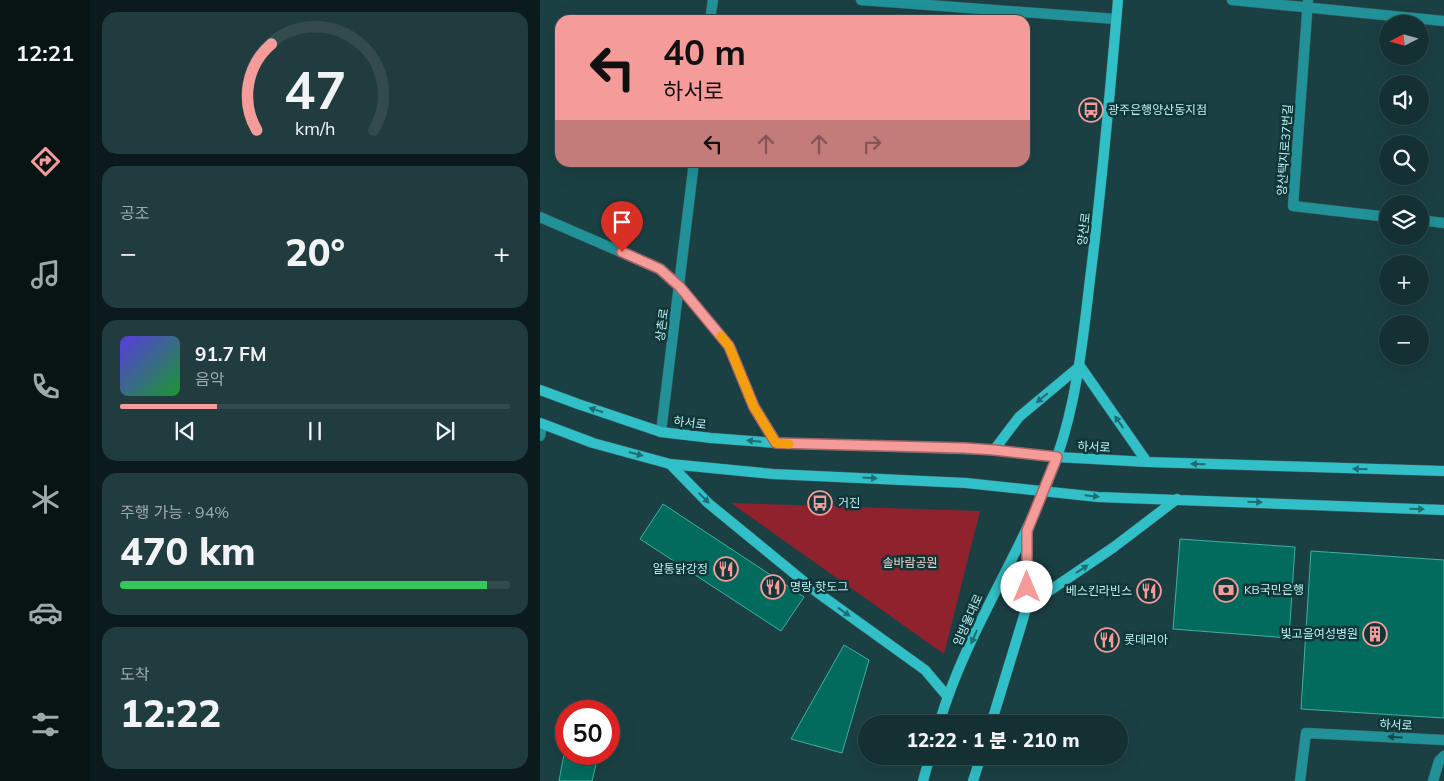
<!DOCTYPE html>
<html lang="ko">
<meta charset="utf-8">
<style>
:root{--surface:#143032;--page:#213c3e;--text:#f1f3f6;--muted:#9da9ac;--line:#334b4d;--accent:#f59b99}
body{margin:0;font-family:Mulish,"Noto Sans KR",sans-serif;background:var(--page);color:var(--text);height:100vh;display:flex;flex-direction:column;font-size:19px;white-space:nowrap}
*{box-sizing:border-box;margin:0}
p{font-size:16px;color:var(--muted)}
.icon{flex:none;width:28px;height:28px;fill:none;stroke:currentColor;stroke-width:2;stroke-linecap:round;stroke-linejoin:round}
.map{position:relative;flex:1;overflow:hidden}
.drawer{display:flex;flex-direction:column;gap:12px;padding:12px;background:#0b1a1c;width:450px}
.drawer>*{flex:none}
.hud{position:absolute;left:15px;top:15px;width:475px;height:152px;border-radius:15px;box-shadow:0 5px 20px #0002,0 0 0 1px var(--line);background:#f59b99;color:#111;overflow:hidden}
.needle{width:32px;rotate:264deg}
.tools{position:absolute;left:839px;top:15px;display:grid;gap:10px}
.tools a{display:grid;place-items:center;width:50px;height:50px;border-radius:50%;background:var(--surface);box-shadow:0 5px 20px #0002,0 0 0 1px var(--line);font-size:25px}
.speed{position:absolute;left:15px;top:700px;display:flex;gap:10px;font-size:25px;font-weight:700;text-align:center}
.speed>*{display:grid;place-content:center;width:65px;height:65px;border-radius:50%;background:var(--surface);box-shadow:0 5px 20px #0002,0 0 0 1px var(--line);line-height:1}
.speed .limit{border:8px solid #d22;background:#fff;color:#111}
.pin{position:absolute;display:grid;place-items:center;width:42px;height:42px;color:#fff;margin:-51px -21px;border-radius:50% 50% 50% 0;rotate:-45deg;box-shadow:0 0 5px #0007}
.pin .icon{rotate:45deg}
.me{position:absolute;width:55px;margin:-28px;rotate:0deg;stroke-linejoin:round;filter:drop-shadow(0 0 4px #0008)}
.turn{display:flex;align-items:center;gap:18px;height:105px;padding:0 25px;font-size:22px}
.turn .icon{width:65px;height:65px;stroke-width:2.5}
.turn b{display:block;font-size:35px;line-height:42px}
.lanes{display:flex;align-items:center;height:48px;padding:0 25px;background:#0003;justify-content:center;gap:25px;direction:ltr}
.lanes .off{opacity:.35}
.big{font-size:38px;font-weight:800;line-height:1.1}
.drawer .card{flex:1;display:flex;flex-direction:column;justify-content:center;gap:8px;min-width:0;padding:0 18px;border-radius:15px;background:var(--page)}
.drawer .dial{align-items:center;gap:0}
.dial svg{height:130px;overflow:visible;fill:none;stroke:var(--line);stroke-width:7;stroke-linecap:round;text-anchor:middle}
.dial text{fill:var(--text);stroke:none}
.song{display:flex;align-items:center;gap:15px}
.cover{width:60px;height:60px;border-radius:8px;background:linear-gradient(135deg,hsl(250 70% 55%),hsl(130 70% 35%))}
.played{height:5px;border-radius:2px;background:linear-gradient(90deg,var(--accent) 25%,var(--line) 25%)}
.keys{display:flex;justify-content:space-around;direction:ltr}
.heat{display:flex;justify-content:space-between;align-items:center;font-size:28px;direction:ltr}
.charge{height:8px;border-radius:4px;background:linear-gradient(90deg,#34c759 94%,var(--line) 0)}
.trip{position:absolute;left:318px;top:715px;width:270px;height:50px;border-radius:25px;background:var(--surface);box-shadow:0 5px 20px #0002,0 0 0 1px var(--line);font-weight:800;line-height:50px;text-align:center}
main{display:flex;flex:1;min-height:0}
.dock{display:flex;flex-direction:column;width:90px;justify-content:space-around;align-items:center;background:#081314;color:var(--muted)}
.dock .icon{width:35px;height:35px}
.dock .on{color:var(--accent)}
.dock b{font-size:22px;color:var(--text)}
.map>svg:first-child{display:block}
.green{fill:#8f222c}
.building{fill:#026b5e;stroke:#3db19f}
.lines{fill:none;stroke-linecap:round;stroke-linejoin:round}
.lane-casing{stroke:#386063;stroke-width:11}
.street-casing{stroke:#386063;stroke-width:11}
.secondary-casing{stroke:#386063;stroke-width:11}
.lane{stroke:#219299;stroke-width:10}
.street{stroke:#219299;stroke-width:10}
.secondary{stroke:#31bfc8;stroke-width:10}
.oneway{fill:#1d6d72}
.oneway2{fill:#13484b}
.route-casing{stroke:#9f6563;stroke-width:12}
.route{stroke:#f59b99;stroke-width:9}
.slow{stroke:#f59e0b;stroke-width:9}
.labels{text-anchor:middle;stroke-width:5;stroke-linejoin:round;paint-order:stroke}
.poi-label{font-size:12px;fill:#bcf0f3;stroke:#103638;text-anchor:start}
.street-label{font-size:12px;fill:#bcf0f3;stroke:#103638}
.park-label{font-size:12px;fill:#f1d1d0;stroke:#103638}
</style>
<main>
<nav class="dock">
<b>12:21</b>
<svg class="icon on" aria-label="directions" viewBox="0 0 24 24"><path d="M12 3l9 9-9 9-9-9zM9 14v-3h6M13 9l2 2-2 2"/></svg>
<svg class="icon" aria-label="music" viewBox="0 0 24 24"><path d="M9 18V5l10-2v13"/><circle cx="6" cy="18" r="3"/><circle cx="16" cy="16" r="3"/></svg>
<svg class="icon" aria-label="phone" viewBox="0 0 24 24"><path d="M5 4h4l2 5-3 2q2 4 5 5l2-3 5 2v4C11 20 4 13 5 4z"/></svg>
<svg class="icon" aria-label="climate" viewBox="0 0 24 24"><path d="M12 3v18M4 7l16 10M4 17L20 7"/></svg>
<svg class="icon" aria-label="car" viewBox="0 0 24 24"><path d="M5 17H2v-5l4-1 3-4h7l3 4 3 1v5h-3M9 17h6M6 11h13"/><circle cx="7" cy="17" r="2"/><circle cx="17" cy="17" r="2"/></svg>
<svg class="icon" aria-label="filters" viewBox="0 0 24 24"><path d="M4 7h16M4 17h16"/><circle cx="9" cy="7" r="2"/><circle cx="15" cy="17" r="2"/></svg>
</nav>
<section class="drawer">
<div class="card dial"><svg viewBox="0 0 100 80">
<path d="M14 69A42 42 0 1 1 86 69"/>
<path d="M14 69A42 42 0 0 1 23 16" stroke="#f59b99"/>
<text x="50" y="56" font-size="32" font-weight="700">47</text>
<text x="50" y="72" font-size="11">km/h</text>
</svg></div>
<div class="card"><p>공조</p>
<div class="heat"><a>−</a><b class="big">20°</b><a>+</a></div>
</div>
<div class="card">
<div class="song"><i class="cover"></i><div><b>91.7 FM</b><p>음악</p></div></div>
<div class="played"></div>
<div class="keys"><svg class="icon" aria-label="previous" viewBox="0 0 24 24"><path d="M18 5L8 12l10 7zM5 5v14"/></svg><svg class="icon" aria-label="pause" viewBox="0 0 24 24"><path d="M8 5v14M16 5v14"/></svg><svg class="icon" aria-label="next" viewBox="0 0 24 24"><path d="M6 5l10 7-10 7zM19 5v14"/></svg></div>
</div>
<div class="card"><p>주행 가능 · 94%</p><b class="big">470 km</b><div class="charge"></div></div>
<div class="card"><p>도착</p><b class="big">12:22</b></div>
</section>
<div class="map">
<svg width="904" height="781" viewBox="0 0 904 781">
<rect width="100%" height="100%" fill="#1b4043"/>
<path class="green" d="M 191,503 L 440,511 L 404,654 Z"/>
<path class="building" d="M 123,504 L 264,597 L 241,631 L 100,539 Z
M 640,539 L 755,547 L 749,638 L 633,629 Z
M 771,551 L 904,560 L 904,718 L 761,709 Z
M 304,645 L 329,660 L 302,753 L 251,739 Z
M 24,754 L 57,760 L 52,781 L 19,781 Z"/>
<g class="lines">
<g class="lane-casing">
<path id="lane" d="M 760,781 L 766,733 L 904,740
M 893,781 L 899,761 L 904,756"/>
</g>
<g class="street-casing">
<path id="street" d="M 321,0 L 576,19
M 692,0 L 904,21
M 768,0 L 753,206 L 848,217
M 170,20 L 173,0
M 0,217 L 120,269 L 140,287 L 189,346 L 214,407 L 236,443
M 880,220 L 904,223
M 121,432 L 154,162
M 0,436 L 2,424"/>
</g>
<g class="secondary-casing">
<path id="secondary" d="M 0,390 L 38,404 L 121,432 L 171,438 L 236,443 L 454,450 L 517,457 L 607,462 L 904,471
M 0,423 L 53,443 L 130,464 L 233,474 L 426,483 L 558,497 L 904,510
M 454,450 L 479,417 L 540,366 L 607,462
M 130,464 L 168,503 L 278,593 L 385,670 L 407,696
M 487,606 L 574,547 L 637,499
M 399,724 C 426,631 485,549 517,457 C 537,400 543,339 550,279 C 562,186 570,93 578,0
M 451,724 L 487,606 L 487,534
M 383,781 L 390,756
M 433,781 L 441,756"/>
</g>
<use href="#lane" class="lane"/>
<use href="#street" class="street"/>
<use href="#secondary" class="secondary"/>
</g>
<defs><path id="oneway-solid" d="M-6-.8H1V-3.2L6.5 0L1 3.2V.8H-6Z" transform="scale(1.25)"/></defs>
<g class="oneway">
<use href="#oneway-solid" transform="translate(502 398) rotate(140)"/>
<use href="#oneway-solid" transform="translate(56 410) rotate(-162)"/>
<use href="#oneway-solid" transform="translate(579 422) rotate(-125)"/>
<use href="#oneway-solid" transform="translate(214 441) rotate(-175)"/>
<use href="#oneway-solid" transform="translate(96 454) rotate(15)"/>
<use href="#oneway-solid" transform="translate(658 464) rotate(-178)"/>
<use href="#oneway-solid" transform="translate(820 469) rotate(-178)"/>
<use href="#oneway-solid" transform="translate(330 478) rotate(3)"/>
<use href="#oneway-solid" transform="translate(552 496) rotate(6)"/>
<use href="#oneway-solid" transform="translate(164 498) rotate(45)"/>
<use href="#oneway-solid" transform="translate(715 502) rotate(2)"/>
<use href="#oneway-solid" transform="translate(877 509) rotate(2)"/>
<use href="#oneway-solid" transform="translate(542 569) rotate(-34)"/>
<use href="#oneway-solid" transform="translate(304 612) rotate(36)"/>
<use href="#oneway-solid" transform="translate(434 637) rotate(114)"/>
</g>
<use class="oneway2" href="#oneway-solid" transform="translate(855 737) rotate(-177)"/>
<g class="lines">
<g class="route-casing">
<path id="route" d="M 82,252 L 120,269 L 140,287 L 189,346 L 214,407 L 236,443 L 424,448 L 454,450 L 517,457 L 487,531 L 487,587"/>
</g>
<use href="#route" class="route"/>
<path class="slow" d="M 181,336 L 189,346 L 214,407 L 236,443 L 249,444"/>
</g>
<defs>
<g id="bus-ring" transform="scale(1.25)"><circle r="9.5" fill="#103638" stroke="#f59b99" stroke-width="1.5"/><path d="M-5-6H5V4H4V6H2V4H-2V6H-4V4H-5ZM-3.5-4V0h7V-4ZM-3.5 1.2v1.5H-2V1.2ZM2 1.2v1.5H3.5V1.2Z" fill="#f59b99"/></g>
<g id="restaurant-ring" transform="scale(1.25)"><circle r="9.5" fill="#103638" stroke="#f59b99" stroke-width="1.5"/><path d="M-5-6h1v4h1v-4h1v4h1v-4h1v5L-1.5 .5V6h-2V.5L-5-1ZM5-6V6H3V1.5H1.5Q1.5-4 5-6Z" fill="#f59b99"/></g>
<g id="bank-ring" transform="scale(1.25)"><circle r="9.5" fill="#103638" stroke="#f59b99" stroke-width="1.5"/><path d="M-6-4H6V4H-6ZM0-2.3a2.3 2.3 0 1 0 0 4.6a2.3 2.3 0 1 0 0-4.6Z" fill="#f59b99"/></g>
<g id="building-ring" transform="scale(1.25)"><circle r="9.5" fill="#103638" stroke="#f59b99" stroke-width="1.5"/><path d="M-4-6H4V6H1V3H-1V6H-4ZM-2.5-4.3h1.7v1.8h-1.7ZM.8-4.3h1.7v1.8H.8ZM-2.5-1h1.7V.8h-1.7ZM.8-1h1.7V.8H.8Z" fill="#f59b99"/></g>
</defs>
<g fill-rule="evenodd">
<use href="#bus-ring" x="551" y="110"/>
<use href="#bus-ring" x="280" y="503"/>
<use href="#restaurant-ring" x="186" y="569"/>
<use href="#restaurant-ring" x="233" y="587"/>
<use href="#bank-ring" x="686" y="590"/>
<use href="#restaurant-ring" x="609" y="591"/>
<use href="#building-ring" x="835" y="634"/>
<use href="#restaurant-ring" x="567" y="640"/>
</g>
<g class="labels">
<g class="poi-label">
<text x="568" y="114">광주은행양산동지점</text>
<text x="298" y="507">거진</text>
<text x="168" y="573" text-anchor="end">알통닭강정</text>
<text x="250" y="591">명랑 핫도그</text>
<text x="704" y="594">KB국민은행</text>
<text x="592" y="595" text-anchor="end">베스킨라빈스</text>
<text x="818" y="638" text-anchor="end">빛고을여성병원</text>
<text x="584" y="644">롯데리아</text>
</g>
<g class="street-label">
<text transform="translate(745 150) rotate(-86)" y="4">양산택지로37번길</text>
<text transform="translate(544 229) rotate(-83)" y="4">양산로</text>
<text transform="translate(122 325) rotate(-82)" y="4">상촌로</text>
<text transform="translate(150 423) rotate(7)" y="4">하서로</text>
<text transform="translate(554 447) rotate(3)" y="4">하서로</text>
<text transform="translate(428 620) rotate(-66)" y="4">임방울대로</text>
<text transform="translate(856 725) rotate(3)" y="4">하서로</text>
</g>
<g class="park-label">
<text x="370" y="567">솔바람공원</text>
</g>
</g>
</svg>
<div class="tools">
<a><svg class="needle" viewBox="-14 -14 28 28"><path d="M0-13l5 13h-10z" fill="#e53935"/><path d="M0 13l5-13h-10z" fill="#9da9ac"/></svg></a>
<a><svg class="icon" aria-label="sound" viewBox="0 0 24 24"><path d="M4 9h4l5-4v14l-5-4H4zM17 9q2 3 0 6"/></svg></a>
<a><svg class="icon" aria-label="search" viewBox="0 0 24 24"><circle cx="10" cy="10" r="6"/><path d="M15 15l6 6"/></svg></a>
<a><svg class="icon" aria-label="layers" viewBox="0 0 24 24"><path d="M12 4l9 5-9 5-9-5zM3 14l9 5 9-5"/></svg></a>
<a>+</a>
<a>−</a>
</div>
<div class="speed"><div class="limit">50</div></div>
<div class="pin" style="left:82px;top:252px;background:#d93025"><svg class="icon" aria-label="arrive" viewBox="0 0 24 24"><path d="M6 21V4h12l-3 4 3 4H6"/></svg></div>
<svg class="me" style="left:487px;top:587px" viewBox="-20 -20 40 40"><circle r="19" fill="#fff"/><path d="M0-13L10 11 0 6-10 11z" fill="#f59b99"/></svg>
<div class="trip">12:22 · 1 분 · 210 m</div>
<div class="hud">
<div class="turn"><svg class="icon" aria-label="left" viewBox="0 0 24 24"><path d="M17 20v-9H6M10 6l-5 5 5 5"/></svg><div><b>40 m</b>하서로</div></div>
<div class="lanes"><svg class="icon" aria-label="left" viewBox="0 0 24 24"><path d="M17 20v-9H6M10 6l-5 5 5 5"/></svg><svg class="icon off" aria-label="ahead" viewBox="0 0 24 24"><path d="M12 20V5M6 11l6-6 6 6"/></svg><svg class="icon off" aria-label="ahead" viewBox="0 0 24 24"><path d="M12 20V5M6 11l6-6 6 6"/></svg><svg class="icon off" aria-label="right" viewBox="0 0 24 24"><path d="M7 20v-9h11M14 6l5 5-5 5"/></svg></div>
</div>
</div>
</main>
